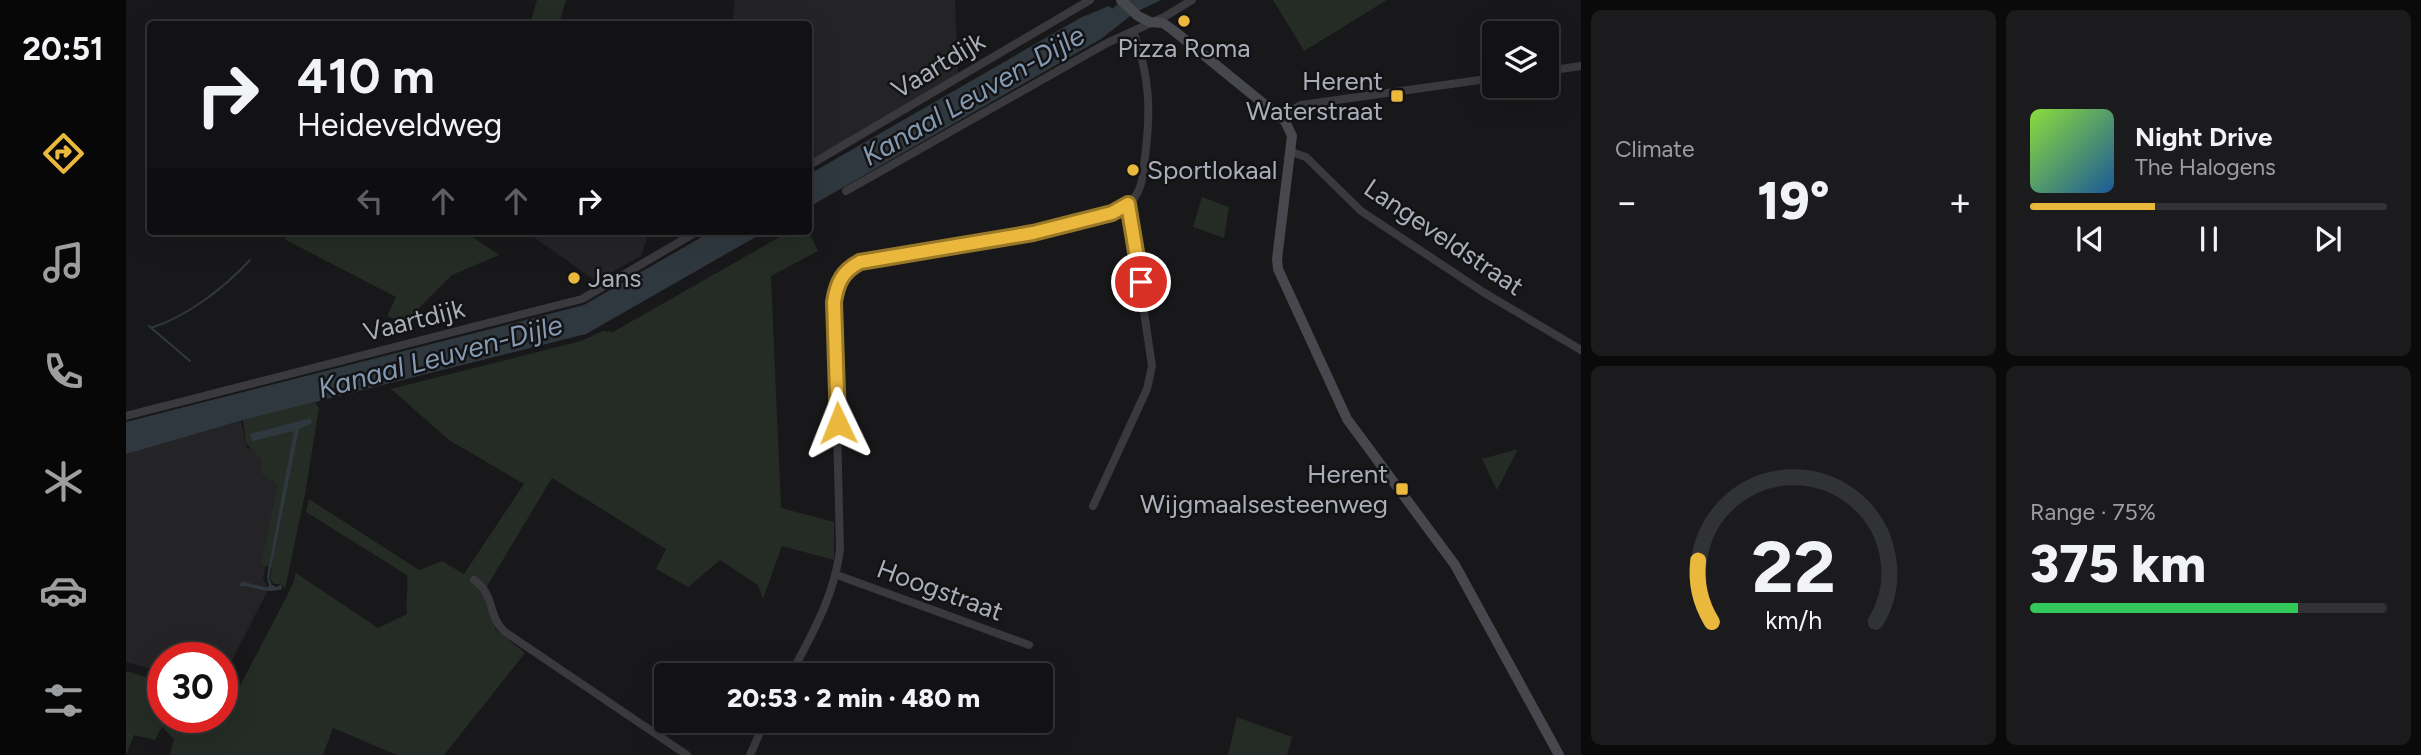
<!DOCTYPE html>
<meta charset="utf-8">
<style>
:root{--surface:#121214;--page:#1b1b1d;--text:#f1f3f6;--muted:#9c9ea0;--line:#313234;--accent:#ebb83e}
body{margin:0;font-family:Figtree,sans-serif;background:var(--page);color:var(--text);height:100vh;display:flex;flex-direction:column;font-size:26px;white-space:nowrap}
*{box-sizing:border-box;margin:0}
p{font-size:23px;color:var(--muted)}
.icon{flex:none;width:38px;height:38px;fill:none;stroke:currentColor;stroke-width:2;stroke-linecap:round;stroke-linejoin:round}
.map{position:relative;flex:1;overflow:hidden}
.side{display:flex;flex-direction:column;gap:10px;padding:10px;background:#0a0a0b;width:840px}
.side>*{flex:none}
.hud{position:absolute;left:21px;top:21px;width:665px;height:214px;border-radius:7px;box-shadow:0 7px 28px #0002,0 0 0 2px var(--line);background:#121214;color:var(--text);overflow:hidden}
.controls{position:absolute;left:1356px;top:21px;display:grid;gap:14px}
.controls a{display:grid;place-items:center;width:77px;height:77px;border-radius:7px;background:var(--surface);box-shadow:0 7px 28px #0002,0 0 0 2px var(--line);font-size:35px}
.speed{position:absolute;left:21px;top:642px;display:flex;gap:14px;font-size:35px;font-weight:700;text-align:center}
.speed>*{display:grid;place-content:center;width:91px;height:91px;border-radius:50%;background:var(--surface);box-shadow:0 7px 28px #0002,0 0 0 2px var(--line);line-height:1}
.speed .limit{border:10px solid #d22;background:#fff;color:#111}
.pin{position:absolute;display:grid;place-items:center;width:60px;height:60px;color:#fff;margin:-30px;border:4px solid #fff;border-radius:50%;box-shadow:0 2px 7px #0007}
.me{position:absolute;width:77px;margin:-38px;rotate:358deg;stroke-linejoin:round;filter:drop-shadow(0 0 5px #0008)}
.turn{display:flex;align-items:center;gap:24px;height:147px;padding:0 35px;font-size:32px}
.turn .icon{width:91px;height:91px;stroke-width:2.5}
.turn b{display:block;font-size:49px;line-height:60px}
.lanes{display:flex;align-items:center;height:66px;padding:0 35px;background:#0003;justify-content:center;gap:35px;direction:ltr}
.lanes .off{opacity:.35}
.big{font-size:52px;font-weight:800;line-height:1.1}
.side .card{flex:1;display:flex;flex-direction:column;justify-content:center;gap:10px;min-width:0;padding:0 24px;border-radius:10px;background:var(--page)}
.side .dial{align-items:center;gap:0}
.dial svg{height:182px;overflow:visible;fill:none;stroke:var(--line);stroke-width:7;stroke-linecap:round;text-anchor:middle}
.dial text{fill:var(--text);stroke:none}
.song{display:flex;align-items:center;gap:21px}
.cover{width:84px;height:84px;border-radius:10px;background:linear-gradient(135deg,hsl(90 70% 55%),hsl(210 70% 35%))}
.played{height:7px;border-radius:4px;background:linear-gradient(90deg,var(--accent) 35%,var(--line) 35%)}
.keys{display:flex;justify-content:space-around;direction:ltr}
.heat{display:flex;justify-content:space-between;align-items:center;font-size:38px;direction:ltr}
.charge{height:10px;border-radius:5px;background:linear-gradient(90deg,#34c759 75%,var(--line) 0)}
.side .tiles{flex:1;display:grid;gap:10px;grid-template-columns:repeat(2,1fr)}
.trip{position:absolute;left:528px;top:663px;width:399px;height:70px;border-radius:7px;background:var(--surface);box-shadow:0 7px 28px #0002,0 0 0 2px var(--line);font-weight:800;line-height:70px;text-align:center}
main{display:flex;flex:1;min-height:0}
.tabs{display:flex;flex-direction:column;width:126px;justify-content:space-around;align-items:center;background:#070708;color:var(--muted)}
.tabs .icon{width:49px;height:49px}
.tabs .selected{color:var(--accent)}
.tabs b{font-size:32px;color:var(--text)}
.map>svg:first-child{display:block}
.built{fill:#242426}
.green{fill:#242c25}
.water{fill:#30383f}
.lines{fill:none;stroke-linecap:round;stroke-linejoin:round}
.stream{stroke:#30383f;stroke-width:2}
.street{stroke:#39393e;stroke-width:8}
.secondary{stroke:#47484e;stroke-width:10}
.route-casing{stroke:#997828;stroke-width:18}
.route{stroke:#ebb83e;stroke-width:12}
.poi-dot{fill:#ebb83e;stroke:#131315;stroke-width:2.5}
.labels{text-anchor:middle;stroke-width:5;stroke-linejoin:round;paint-order:stroke}
.poi-label{font-size:26px;fill:#aaaeb9;stroke:#131315;text-anchor:end}
.street-label{font-size:26px;fill:#aaaeb9;stroke:#131315}
.water-label{font-size:28px;font-style:italic;fill:#839ab2;stroke:#131315}
</style>
<main>
<nav class="tabs">
<b>20:51</b>
<svg class="icon selected" aria-label="directions" viewBox="0 0 24 24"><path d="M12 3l9 9-9 9-9-9zM9 14v-3h6M13 9l2 2-2 2"/></svg>
<svg class="icon" aria-label="music" viewBox="0 0 24 24"><path d="M9 18V5l10-2v13"/><circle cx="6" cy="18" r="3"/><circle cx="16" cy="16" r="3"/></svg>
<svg class="icon" aria-label="phone" viewBox="0 0 24 24"><path d="M5 4h4l2 5-3 2q2 4 5 5l2-3 5 2v4C11 20 4 13 5 4z"/></svg>
<svg class="icon" aria-label="climate" viewBox="0 0 24 24"><path d="M12 3v18M4 7l16 10M4 17L20 7"/></svg>
<svg class="icon" aria-label="car" viewBox="0 0 24 24"><path d="M5 17H2v-5l4-1 3-4h7l3 4 3 1v5h-3M9 17h6M6 11h13"/><circle cx="7" cy="17" r="2"/><circle cx="17" cy="17" r="2"/></svg>
<svg class="icon" aria-label="filters" viewBox="0 0 24 24"><path d="M4 7h16M4 17h16"/><circle cx="9" cy="7" r="2"/><circle cx="15" cy="17" r="2"/></svg>
</nav>
<div class="map">
<svg width="1455" height="755" viewBox="0 0 1455 755">
<rect width="100%" height="100%" fill="#18181a"/>
<path class="built" d="M 609,0 L 829,0 L 832,76 L 689,157 L 688,144 L 682,143 L 682,24 L 606,24 Z
M 399,231 L 523,231 L 515,256 L 470,281 Z
M 115,421 L 121,449 L 163,442 L 137,579 L 143,588 L 96,680 L 96,658 L 37,658 L 37,672 L 0,662 L 0,452 Z"/>
<path class="green" d="M 411,0 L 440,0 L 433,24 L 404,24 Z
M 1147,0 L 1261,0 L 1178,51 Z
M 1076,197 L 1103,207 L 1098,238 L 1067,227 Z
M 175,231 L 338,231 L 373,255 L 326,275 L 294,307 L 282,324 L 261,316 L 270,297 L 158,239 Z
M 664,231 L 682,231 L 692,251 L 645,276 L 655,508 L 708,522 L 708,560 L 656,546 L 637,599 L 632,585 L 594,560 L 562,587 L 530,569 L 540,549 L 426,478 L 360,588 C 369,598 372,615 369,629 L 399,653 L 318,755 L 271,755 L 207,728 L 197,755 L 44,755 L 48,739 L 36,727 L 29,740 L 8,735 L 0,755 L 0,671 L 37,682 L 37,718 L 96,718 L 96,700 L 105,697 L 112,690 L 167,584 L 170,573 L 252,628 L 281,614 C 279,601 283,588 281,575 L 180,512 L 183,499 L 293,570 L 316,561 L 338,574 L 398,484 L 323,440 L 265,389 L 455,341 L 477,331 L 487,332 Z
M 189,402 L 193,408 L 179,494 L 159,589 L 155,584 L 148,584 L 144,579 L 146,568 L 135,564 L 152,484 L 136,474 L 136,460 L 120,443 L 117,420 Z
M 1392,449 L 1371,490 L 1356,459 Z
M 1111,717 L 1166,737 L 1161,755 L 1102,755 Z"/>
<path class="water" d="M 997,0 L 1035,0 L 1008,13 L 975,39 L 683,207 L 682,175 L 956,17 L 983,6 L 986,9 Z
M 586,231 L 640,231 L 460,334 L 117,420 L 0,454 L 0,422 L 458,305 Z
M 185,418 L 186,423 L 173,429 L 143,578 L 146,585 L 151,587 L 155,584 L 156,589 C 133,595 131,585 114,586 L 115,582 L 118,582 L 141,588 L 143,586 L 141,577 L 168,431 L 126,441 L 124,434 Z"/>
<g class="lines">
<path class="stream" d="M 23,326 L 64,361
M 25,328 C 62,316 98,288 124,260"/>
<path class="street" d="M 1421,71 L 1455,66
M 1155,116 L 1175,105 L 1368,78
M 1165,152 L 1180,157 L 1235,211 L 1357,292 L 1455,350
M 682,166 L 964,0
M 720,191 L 981,43 L 1038,17 L 1066,0
M 0,416 L 456,299 L 572,231
M 967,506 L 1021,389 L 1026,366 L 1002,204
M 711,575 L 903,645
M 348,580 C 370,595 361,616 379,632 L 561,755
M 664,676 C 686,634 708,597 714,550 L 708,302 C 711,283 717,271 734,262 C 785,250 981,232 1008,198 C 1017,187 1017,171 1019,157 C 1025,110 1024,76 1007,31
M 624,755 L 639,721"/>
<path class="secondary" d="M 995,0 L 1012,16 L 1024,22 L 1037,23 L 1047,30 L 1159,121 L 1166,136 L 1151,259 L 1152,269 L 1221,419 L 1329,565 L 1433,755"/>
</g>
<g class="lines">
<g class="route-casing">
<path id="route" d="M 712,423 L 708,302 C 711,282 717,271 734,262 L 907,233 L 986,213 L 1002,204 L 1015,282"/>
</g>
<use href="#route" class="route"/>
</g>
<g class="poi-dot">
<circle cx="1058" cy="21" r="7"/>
<rect x="1264" y="89" width="14" height="14" rx="3.5"/>
<circle cx="1007" cy="170" r="7"/>
<circle cx="448" cy="278" r="7"/>
<rect x="1269" y="482" width="14" height="14" rx="3.5"/>
</g>
<g class="labels">
<g class="poi-label">
<text x="1058" y="57" text-anchor="middle">Pizza Roma</text>
<text x="1257" y="90">Herent<tspan x="1257" dy="30">Waterstraat</tspan></text>
<text x="1021" y="179" text-anchor="start">Sportlokaal</text>
<text x="462" y="287" text-anchor="start">Jans</text>
<text x="1262" y="483">Herent<tspan x="1262" dy="30">Wijgmaalsesteenweg</tspan></text>
</g>
<g class="street-label">
<text transform="translate(812 65) rotate(-31)" y="9">Vaartdijk</text>
<text transform="translate(1318 237) rotate(34)" y="9">Langeveldstraat</text>
<text transform="translate(288 320) rotate(-14)" y="9">Vaartdijk</text>
<text transform="translate(814 590) rotate(20)" y="9">Hoogstraat</text>
</g>
<g class="water-label">
<text transform="translate(847 95) rotate(-30)" y="10">Kanaal Leuven-Dijle</text>
<text transform="translate(314 356) rotate(-15)" y="10">Kanaal Leuven-Dijle</text>
</g>
</g>
</svg>
<div class="controls">
<a><svg class="icon" aria-label="layers" viewBox="0 0 24 24"><path d="M12 4l9 5-9 5-9-5zM3 14l9 5 9-5"/></svg></a>
</div>
<div class="speed"><div class="limit">30</div></div>
<div class="pin" style="left:1015px;top:282px;background:#d93025"><svg class="icon" aria-label="arrive" viewBox="0 0 24 24"><path d="M6 21V4h12l-3 4 3 4H6"/></svg></div>
<svg class="me" style="left:712px;top:423px" viewBox="-20 -20 40 40"><path d="M0-17L14 15 0 8-14 15z" fill="#ebb83e" stroke="#fff" stroke-width="4"/></svg>
<div class="trip">20:53 · 2 min · 480 m</div>
<div class="hud">
<div class="turn"><svg class="icon" aria-label="right" viewBox="0 0 24 24"><path d="M7 20v-9h11M14 6l5 5-5 5"/></svg><div><b>410 m</b>Heideveldweg</div></div>
<div class="lanes"><svg class="icon off" aria-label="left" viewBox="0 0 24 24"><path d="M17 20v-9H6M10 6l-5 5 5 5"/></svg><svg class="icon off" aria-label="ahead" viewBox="0 0 24 24"><path d="M12 20V5M6 11l6-6 6 6"/></svg><svg class="icon off" aria-label="ahead" viewBox="0 0 24 24"><path d="M12 20V5M6 11l6-6 6 6"/></svg><svg class="icon" aria-label="right" viewBox="0 0 24 24"><path d="M7 20v-9h11M14 6l5 5-5 5"/></svg></div>
</div>
</div>
<section class="side">
<div class="tiles">
<div class="card"><p>Climate</p>
<div class="heat"><a>−</a><b class="big">19°</b><a>+</a></div>
</div>
<div class="card">
<div class="song"><i class="cover"></i><div><b>Night Drive</b><p>The Halogens</p></div></div>
<div class="played"></div>
<div class="keys"><svg class="icon" aria-label="previous" viewBox="0 0 24 24"><path d="M18 5L8 12l10 7zM5 5v14"/></svg><svg class="icon" aria-label="pause" viewBox="0 0 24 24"><path d="M8 5v14M16 5v14"/></svg><svg class="icon" aria-label="next" viewBox="0 0 24 24"><path d="M6 5l10 7-10 7zM19 5v14"/></svg></div>
</div>
<div class="card dial"><svg viewBox="0 0 100 80">
<path d="M14 69A42 42 0 1 1 86 69"/>
<path d="M14 69A42 42 0 0 1 8 42" stroke="#ebb83e"/>
<text x="50" y="56" font-size="32" font-weight="700">22</text>
<text x="50" y="72" font-size="11">km/h</text>
</svg></div>
<div class="card"><p>Range · 75%</p><b class="big">375 km</b><div class="charge"></div></div>
</div>
</section>
</main>
